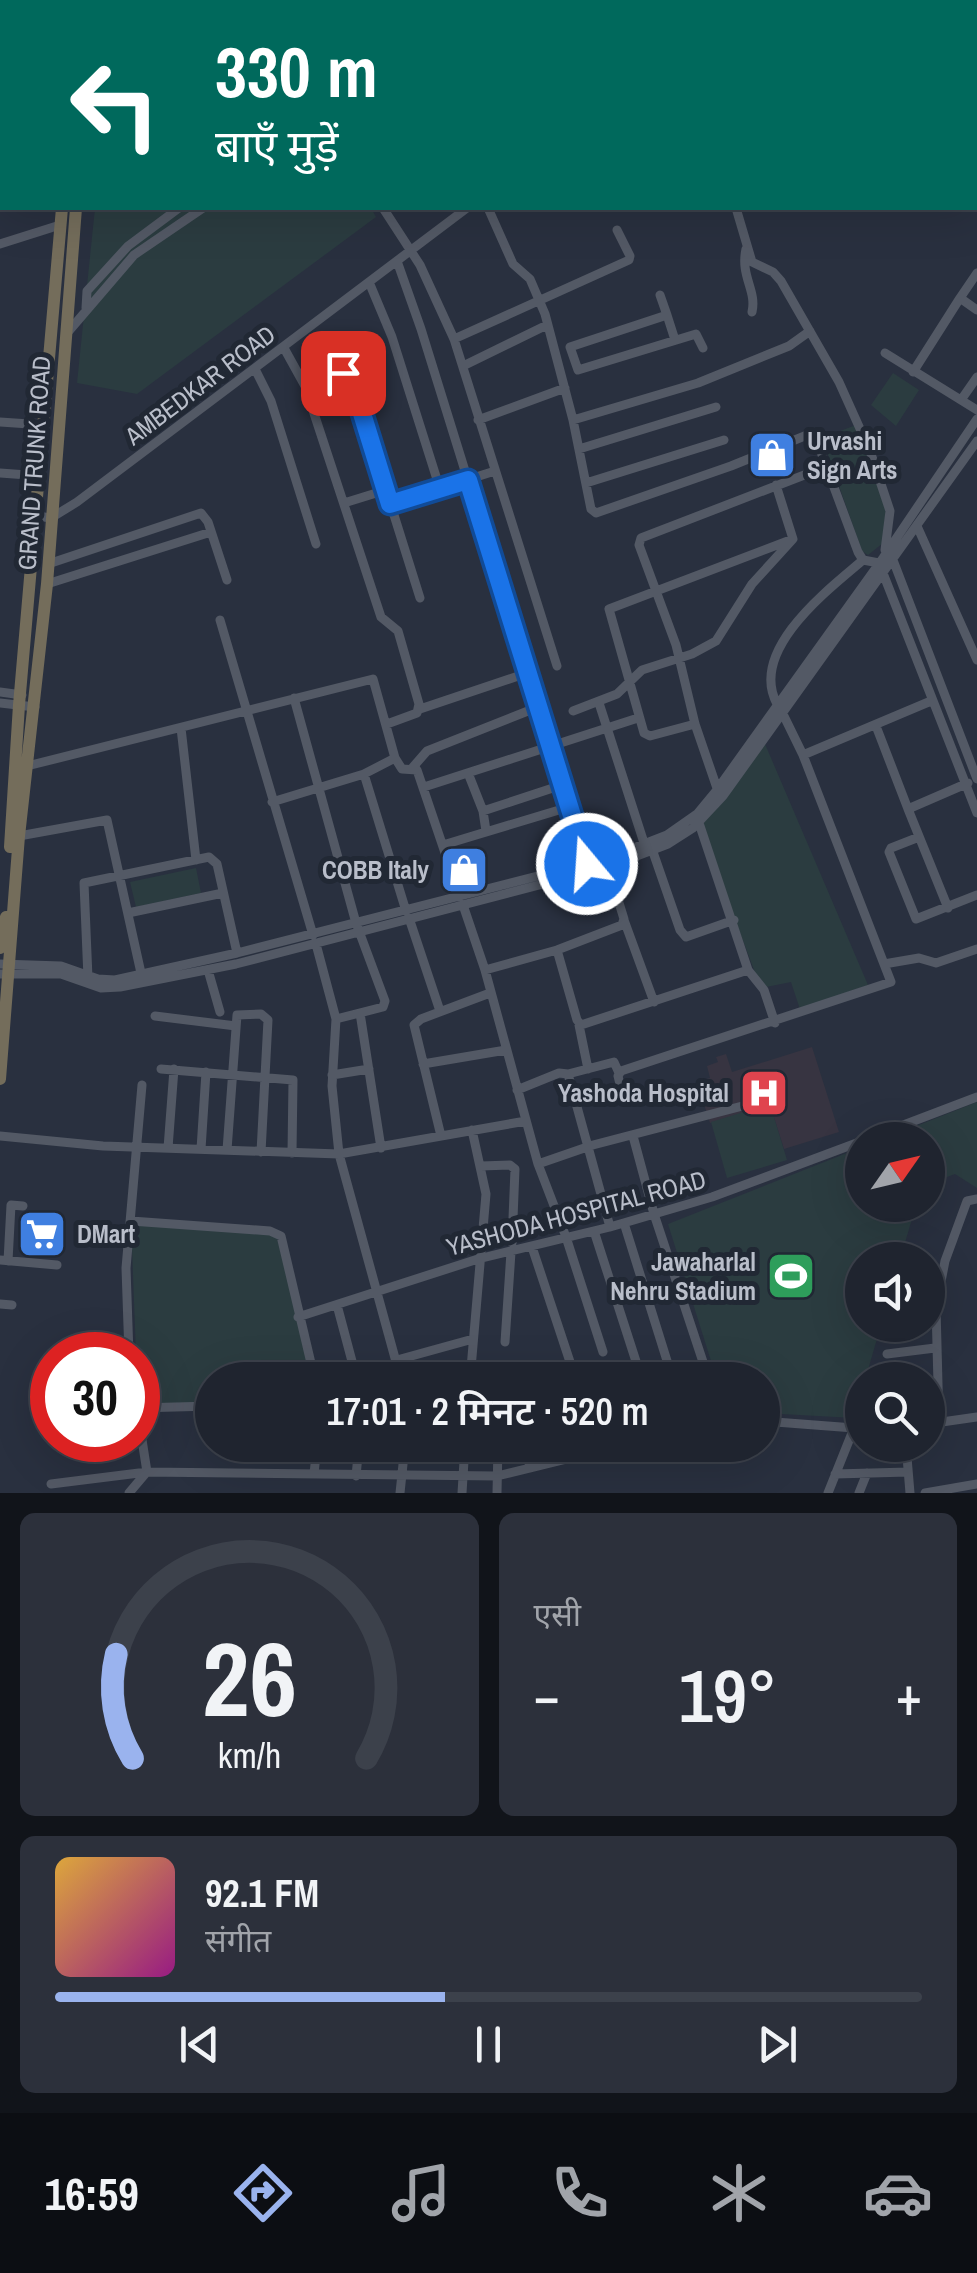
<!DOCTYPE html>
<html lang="hi">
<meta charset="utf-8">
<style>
:root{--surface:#1f242f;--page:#2c303b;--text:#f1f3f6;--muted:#a1a4aa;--line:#3c414b;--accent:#9ab3ee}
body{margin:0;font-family:"Archivo Narrow","Noto Sans Devanagari",sans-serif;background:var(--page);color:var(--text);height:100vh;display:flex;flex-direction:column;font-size:38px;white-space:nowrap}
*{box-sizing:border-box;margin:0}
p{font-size:32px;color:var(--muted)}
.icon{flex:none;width:55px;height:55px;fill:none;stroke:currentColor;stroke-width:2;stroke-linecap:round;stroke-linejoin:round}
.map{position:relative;height:1493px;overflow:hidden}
.details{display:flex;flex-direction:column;gap:20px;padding:20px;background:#11141a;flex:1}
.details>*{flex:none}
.banner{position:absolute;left:0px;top:0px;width:978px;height:210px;box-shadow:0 10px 40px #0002,0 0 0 2px var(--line);background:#00695c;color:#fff;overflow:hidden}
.needle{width:65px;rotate:56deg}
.tools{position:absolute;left:845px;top:1122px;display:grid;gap:20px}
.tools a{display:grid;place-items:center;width:100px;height:100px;border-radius:50%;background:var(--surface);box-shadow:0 10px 40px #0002,0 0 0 2px var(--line);font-size:50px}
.speed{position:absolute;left:30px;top:1332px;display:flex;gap:20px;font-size:50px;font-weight:700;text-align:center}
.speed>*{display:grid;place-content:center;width:130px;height:130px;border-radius:50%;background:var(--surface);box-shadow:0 10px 40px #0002,0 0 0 2px var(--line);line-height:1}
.speed .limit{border:15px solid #d22;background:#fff;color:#111}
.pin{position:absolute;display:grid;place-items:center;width:85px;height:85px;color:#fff;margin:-42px;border-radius:20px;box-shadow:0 5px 15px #0006}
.me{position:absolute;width:110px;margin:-55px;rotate:342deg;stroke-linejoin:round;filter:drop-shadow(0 0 8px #0008)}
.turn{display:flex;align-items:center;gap:35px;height:210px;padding:0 50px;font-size:45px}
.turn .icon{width:130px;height:130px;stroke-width:2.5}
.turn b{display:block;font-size:70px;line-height:85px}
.big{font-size:75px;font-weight:600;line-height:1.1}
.details .widget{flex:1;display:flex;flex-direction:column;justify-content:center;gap:15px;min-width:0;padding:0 35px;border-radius:15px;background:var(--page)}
.details .dial{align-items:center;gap:0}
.dial svg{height:260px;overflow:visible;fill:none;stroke:var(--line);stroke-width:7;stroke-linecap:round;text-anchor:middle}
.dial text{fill:var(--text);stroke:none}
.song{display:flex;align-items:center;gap:30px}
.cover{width:120px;height:120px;border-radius:15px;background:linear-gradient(135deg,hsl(40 70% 55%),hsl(310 70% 35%))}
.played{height:10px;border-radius:5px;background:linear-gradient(90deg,var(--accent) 45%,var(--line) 45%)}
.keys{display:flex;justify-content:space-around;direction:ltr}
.heat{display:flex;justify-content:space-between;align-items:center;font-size:55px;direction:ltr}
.details .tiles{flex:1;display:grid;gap:20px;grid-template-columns:1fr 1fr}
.widget:last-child{grid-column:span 2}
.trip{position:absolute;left:195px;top:1362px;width:585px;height:100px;border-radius:50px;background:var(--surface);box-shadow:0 10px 40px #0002,0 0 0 2px var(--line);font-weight:600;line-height:100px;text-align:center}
.tabs{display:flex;height:160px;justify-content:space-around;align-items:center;background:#0c0e13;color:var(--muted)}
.tabs .icon{width:70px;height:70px}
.tabs .on{color:var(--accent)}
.tabs b{font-size:45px;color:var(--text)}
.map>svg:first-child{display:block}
.medical{fill:#373441}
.green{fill:#2b3c40}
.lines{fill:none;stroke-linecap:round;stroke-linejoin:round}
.minor{stroke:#535965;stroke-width:9}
.highway{stroke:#746d5b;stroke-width:12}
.route-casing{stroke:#114b97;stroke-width:25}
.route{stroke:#1a73e8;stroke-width:18}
.labels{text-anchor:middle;stroke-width:10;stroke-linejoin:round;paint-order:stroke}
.street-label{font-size:25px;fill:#b9beca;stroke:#212834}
.poi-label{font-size:25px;font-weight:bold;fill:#b9beca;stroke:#212834;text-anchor:end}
</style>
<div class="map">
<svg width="977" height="1493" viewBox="0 0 977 1493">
<rect width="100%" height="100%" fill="#29303f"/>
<path class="medical" d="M 812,1047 L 839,1132 L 784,1149 L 770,1105 L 710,1123 L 697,1082 L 710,1078 L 707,1066 L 718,1062 L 716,1057 L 726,1054 L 732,1072 Z"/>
<path class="green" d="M 95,208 L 371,208 L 376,217 L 137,394 L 77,383 Z
M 893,373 L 919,390 L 896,426 L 871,405 Z
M 856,425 L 886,509 L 883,543 L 868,555 L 862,551 L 822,438 Z
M 765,744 L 868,985 L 800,1009 L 791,982 L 766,987 L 759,983 L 700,827 Z
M 196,868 L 201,893 L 136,907 L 130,882 Z
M 977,1102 L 977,1188 L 955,1174 L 928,1184 L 928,1140 L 881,1140 Z
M 770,1104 L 787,1160 L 727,1178 L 711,1122 Z
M 862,1147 L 862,1205 L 916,1205 L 900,1260 L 862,1260 L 862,1325 L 881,1325 L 854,1418 L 763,1413 L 762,1380 L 717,1380 L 668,1224 Z
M 131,1221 L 276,1233 L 313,1380 L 212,1380 L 212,1408 L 138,1408 Z"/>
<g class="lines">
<path class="minor" d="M 212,0 L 215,2
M 574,0 L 576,2
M 48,2 L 51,0
M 735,2 L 738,0
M 952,2 L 953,0
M 975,25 L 977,25
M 0,37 L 2,35
M 0,148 L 2,148
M 975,179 L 977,182
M 383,208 L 420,265 L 454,339 L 557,666
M 488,208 L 513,264 L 530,279 L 545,314 L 573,420 L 591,509 L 596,513 L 731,466 L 807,435 L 815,436 L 858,552 L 863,560 L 879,563 L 977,813
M 736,208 L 752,262 L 773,272 L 781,281 L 839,382 L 870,451 L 890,511 L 885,550
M 0,244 L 60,225
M 746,249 C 740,277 757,290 752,312
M 397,261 L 421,329 L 587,864
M 977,273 L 960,298 L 977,310
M 369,282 L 392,337 L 440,489
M 660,295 L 667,315
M 86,308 L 87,291 L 128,246 L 179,208
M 68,332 L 134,255 L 203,208
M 454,339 L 629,260 L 630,256 L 617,230
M 675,340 L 667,315 L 570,347 L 578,370 L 696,334 L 703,348
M 284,348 L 305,386 L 381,617 L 398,631 L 419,704 L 417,713 L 387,724
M 885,353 L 977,410
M 463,366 L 547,325
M 255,369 L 271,401 L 316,544
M 913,372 L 960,298
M 305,386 L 343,373 L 352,381 L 420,598
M 961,400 L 977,377
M 478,420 L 565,388
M 573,420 L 698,383 L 789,346 L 810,331
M 0,422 L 44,425
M 579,449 L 716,407
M 0,473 L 41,476
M 586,483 L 724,440
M 344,503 L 386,490
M 390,504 L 495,471
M 37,516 L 51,518 L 77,502 L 467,208
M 917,526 L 977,660
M 893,560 L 977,779
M 48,564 L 201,513 L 208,522 L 227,580
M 47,584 L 211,532
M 220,620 L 313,935
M 0,692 L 22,695
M 294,698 L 356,923 L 385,1001 L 383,1007 L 336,1019
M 0,703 L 35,707
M 599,703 L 645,846
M 777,704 C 748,650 829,589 863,560
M 420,709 L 527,673
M 573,711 L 617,694 L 642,670 L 692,654 L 716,641 L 752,584 L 793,539 L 776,485
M 695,724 L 650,736 L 644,733 L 609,609 L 793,539
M 876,726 L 908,809
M 181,728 L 196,860
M 803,755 L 931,701
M 27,766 L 373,679 L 395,758 L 402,769 L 417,770 L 460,897
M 413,767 L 427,751 L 538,707
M 468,773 L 483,811 L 486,831
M 364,774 L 406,911
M 424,787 L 638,718
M 719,794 L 695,724 L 676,645 L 639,545 L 641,538 L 825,467
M 272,802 L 364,774 L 395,758
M 483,811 L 562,785
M 19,836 L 107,820 L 141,973
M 919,837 L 891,848 L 889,852 L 916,919 L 977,895
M 443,845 L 569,807
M 653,852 L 680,930 L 686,937 L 734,920
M 463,905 L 485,970 L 538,1164 L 566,1237 L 603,1352
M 948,908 L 908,809 L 968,783
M 128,913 L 223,893
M 409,918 L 440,1011
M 624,920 L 654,1002
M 316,944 L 336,1019 L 332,1086 L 339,1154 L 401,1380
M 557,950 L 577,1020 L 581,1025 L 748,970 L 699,823
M 0,964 L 61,966 L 98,979 L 115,980 L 237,953 L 608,858 L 667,835 L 697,814 L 716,791 L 883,558 L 977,419
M 884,964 L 919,958 L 936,963 L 977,949
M 208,970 L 220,1012
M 485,970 L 557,950 L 622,925 L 624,919 L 608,867
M 748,970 L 764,990 L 775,1023
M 0,974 L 61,974 L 101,988 L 120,987 L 236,964 L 608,867 L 668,844 L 693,828 L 723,796 L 977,441
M 88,978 L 84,883 L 209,857 L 217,864 L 237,953
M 360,1013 L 381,1148
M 155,1016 L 236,1026
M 579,1025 L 588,1069
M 423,1064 L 506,1050
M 161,1069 L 293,1080 L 292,1153
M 568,1074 L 614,1062 L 619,1073
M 332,1075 L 369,1069
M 517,1090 L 559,1073 L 568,1074 L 610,1227
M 624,1100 L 618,1076 L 621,1071 L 891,982 L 803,755 L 782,712
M 0,1136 L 103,1146 L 339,1154 L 526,1121
M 441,1136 L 414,1025 L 421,1019 L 490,993
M 633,1136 L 654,1214 L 709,1380
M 864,1140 L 977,1097
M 168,1148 L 174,1069
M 201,1149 L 206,1072
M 227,1150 L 237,1015 L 261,1014 L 268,1020 L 261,1152
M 538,1164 L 593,1145 L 769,1099
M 481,1166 L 510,1165 L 515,1169 L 512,1243
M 131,1221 L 270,1231 L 281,1236 L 315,1380
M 624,1223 L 673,1380
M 594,1231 L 642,1380
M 532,1247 L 576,1380
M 0,1260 L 57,1265
M 8,1261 L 11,1205 L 23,1206
M 0,1304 L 12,1305
M 337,1305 L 357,1380
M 298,1317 L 478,1259 L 610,1227 L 712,1197 L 862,1141
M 505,1342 L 511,1252
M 887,1354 L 935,1348
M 129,1355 L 126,1268 L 142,1085
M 397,1360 L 473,1339
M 470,1380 L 486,1194 L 472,1130
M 138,1408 L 212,1406
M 138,1414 L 147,1472 L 497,1476 L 624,1445
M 762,1421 L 854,1428
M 939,1423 L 936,1307 L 945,1261 L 967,1201 L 977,1199
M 928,1424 L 977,1417
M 525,1445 L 530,1468
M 906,1445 L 910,1493
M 314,1474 L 317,1445
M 835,1474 L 908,1472
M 356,1476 L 359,1445
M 51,1484 L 147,1472
M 129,1493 L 145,1474
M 400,1493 L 405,1445
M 462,1493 L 465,1445
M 497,1493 L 498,1445
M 828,1493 L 854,1428 L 862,1428
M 859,1493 L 867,1473
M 925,1493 L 977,1484"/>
<path class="highway" d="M 82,2 L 82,0
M 93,2 L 93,0
M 10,847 L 19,705 L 62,208
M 0,948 L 6,917
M 0,1079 L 19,836 L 47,584 L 76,208"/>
</g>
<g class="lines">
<g class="route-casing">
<path id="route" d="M 343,373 L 352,381 L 390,504 L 468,480 L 587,864"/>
</g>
<use href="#route" class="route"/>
</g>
<defs>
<g id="shop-square" transform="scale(2.5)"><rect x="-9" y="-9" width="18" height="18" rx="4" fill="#3f7fe0" stroke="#212834"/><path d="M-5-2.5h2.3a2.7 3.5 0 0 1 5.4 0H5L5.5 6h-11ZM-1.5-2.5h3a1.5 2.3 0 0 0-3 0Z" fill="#fff"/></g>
<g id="hospital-square" transform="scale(2.5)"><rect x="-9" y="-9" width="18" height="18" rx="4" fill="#e0444e" stroke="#212834"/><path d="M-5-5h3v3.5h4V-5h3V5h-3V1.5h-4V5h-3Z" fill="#fff"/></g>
<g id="supermarket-square" transform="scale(2.5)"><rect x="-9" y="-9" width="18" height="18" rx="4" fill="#3f7fe0" stroke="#212834"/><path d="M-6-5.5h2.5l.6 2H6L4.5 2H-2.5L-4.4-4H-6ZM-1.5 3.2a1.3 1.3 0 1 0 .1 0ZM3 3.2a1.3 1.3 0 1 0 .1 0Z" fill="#fff"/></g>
<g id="stadium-square" transform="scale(2.5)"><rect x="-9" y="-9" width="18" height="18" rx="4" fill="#2e9e5b" stroke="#212834"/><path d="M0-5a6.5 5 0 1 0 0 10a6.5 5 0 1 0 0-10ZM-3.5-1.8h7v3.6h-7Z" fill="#fff"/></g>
</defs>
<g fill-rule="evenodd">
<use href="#shop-square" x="772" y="455"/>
<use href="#shop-square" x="464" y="870"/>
<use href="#hospital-square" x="764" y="1093"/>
<use href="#supermarket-square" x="42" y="1234"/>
<use href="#stadium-square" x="791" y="1276"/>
</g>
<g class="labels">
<g class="street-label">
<text transform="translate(200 385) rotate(-37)" y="9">AMBEDKAR ROAD</text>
<text transform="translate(34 463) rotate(-86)" y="9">GRAND TRUNK ROAD</text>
<text transform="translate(576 1213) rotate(-15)" y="9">YASHODA HOSPITAL ROAD</text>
</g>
<g class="poi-label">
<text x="807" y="450" text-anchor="start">Urvashi<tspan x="807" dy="29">Sign Arts</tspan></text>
<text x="429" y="879">COBB Italy</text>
<text x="729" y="1102">Yashoda Hospital</text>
<text x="77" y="1243" text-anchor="start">DMart</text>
<text x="756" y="1271">Jawaharlal<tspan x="756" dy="29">Nehru Stadium</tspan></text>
</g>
</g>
</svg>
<div class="tools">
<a><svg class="needle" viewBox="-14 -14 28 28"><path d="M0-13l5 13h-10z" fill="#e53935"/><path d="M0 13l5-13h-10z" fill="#a1a4aa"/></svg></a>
<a><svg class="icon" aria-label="sound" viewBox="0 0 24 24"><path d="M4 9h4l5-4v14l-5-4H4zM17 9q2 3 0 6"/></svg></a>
<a><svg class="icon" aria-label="search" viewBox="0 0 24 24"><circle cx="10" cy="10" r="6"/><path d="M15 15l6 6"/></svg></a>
</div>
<div class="speed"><div class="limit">30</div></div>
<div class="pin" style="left:343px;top:373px;background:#d93025"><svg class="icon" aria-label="arrive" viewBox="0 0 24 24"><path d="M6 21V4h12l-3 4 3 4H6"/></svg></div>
<svg class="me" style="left:587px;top:864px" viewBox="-20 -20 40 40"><circle r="17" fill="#1a73e8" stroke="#fff" stroke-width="3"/><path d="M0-11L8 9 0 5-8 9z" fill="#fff"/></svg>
<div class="trip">17:01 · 2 मिनट · 520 m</div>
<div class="banner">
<div class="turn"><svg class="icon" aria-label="left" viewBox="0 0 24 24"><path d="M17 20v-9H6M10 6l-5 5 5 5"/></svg><div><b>330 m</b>बाएँ मुड़ें</div></div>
</div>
</div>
<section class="details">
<div class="tiles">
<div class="widget dial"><svg viewBox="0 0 100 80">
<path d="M14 69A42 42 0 1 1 86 69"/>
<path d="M14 69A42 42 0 0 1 9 37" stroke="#9ab3ee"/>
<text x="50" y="56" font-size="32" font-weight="700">26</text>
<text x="50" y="72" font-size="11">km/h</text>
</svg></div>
<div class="widget"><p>एसी</p>
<div class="heat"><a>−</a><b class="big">19°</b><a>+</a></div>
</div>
<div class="widget">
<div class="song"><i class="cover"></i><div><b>92.1 FM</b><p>संगीत</p></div></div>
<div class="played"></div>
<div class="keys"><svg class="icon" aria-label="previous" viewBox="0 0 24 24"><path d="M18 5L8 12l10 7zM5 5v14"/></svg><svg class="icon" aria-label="pause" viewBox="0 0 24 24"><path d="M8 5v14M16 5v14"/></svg><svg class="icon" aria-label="next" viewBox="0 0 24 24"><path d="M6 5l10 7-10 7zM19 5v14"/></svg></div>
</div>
</div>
</section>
<nav class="tabs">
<b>16:59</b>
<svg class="icon on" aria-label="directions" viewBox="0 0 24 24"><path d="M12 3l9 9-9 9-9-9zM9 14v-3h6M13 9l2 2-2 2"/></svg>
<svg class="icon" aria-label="music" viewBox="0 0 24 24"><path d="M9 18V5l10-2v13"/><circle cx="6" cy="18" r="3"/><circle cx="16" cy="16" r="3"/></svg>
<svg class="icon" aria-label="phone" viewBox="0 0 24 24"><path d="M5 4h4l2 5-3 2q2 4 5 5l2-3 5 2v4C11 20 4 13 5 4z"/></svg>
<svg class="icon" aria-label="climate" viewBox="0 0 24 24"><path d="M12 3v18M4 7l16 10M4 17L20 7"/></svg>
<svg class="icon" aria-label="car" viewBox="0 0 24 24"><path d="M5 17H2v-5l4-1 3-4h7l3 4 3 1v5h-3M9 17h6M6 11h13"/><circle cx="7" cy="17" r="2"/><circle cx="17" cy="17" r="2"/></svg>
</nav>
